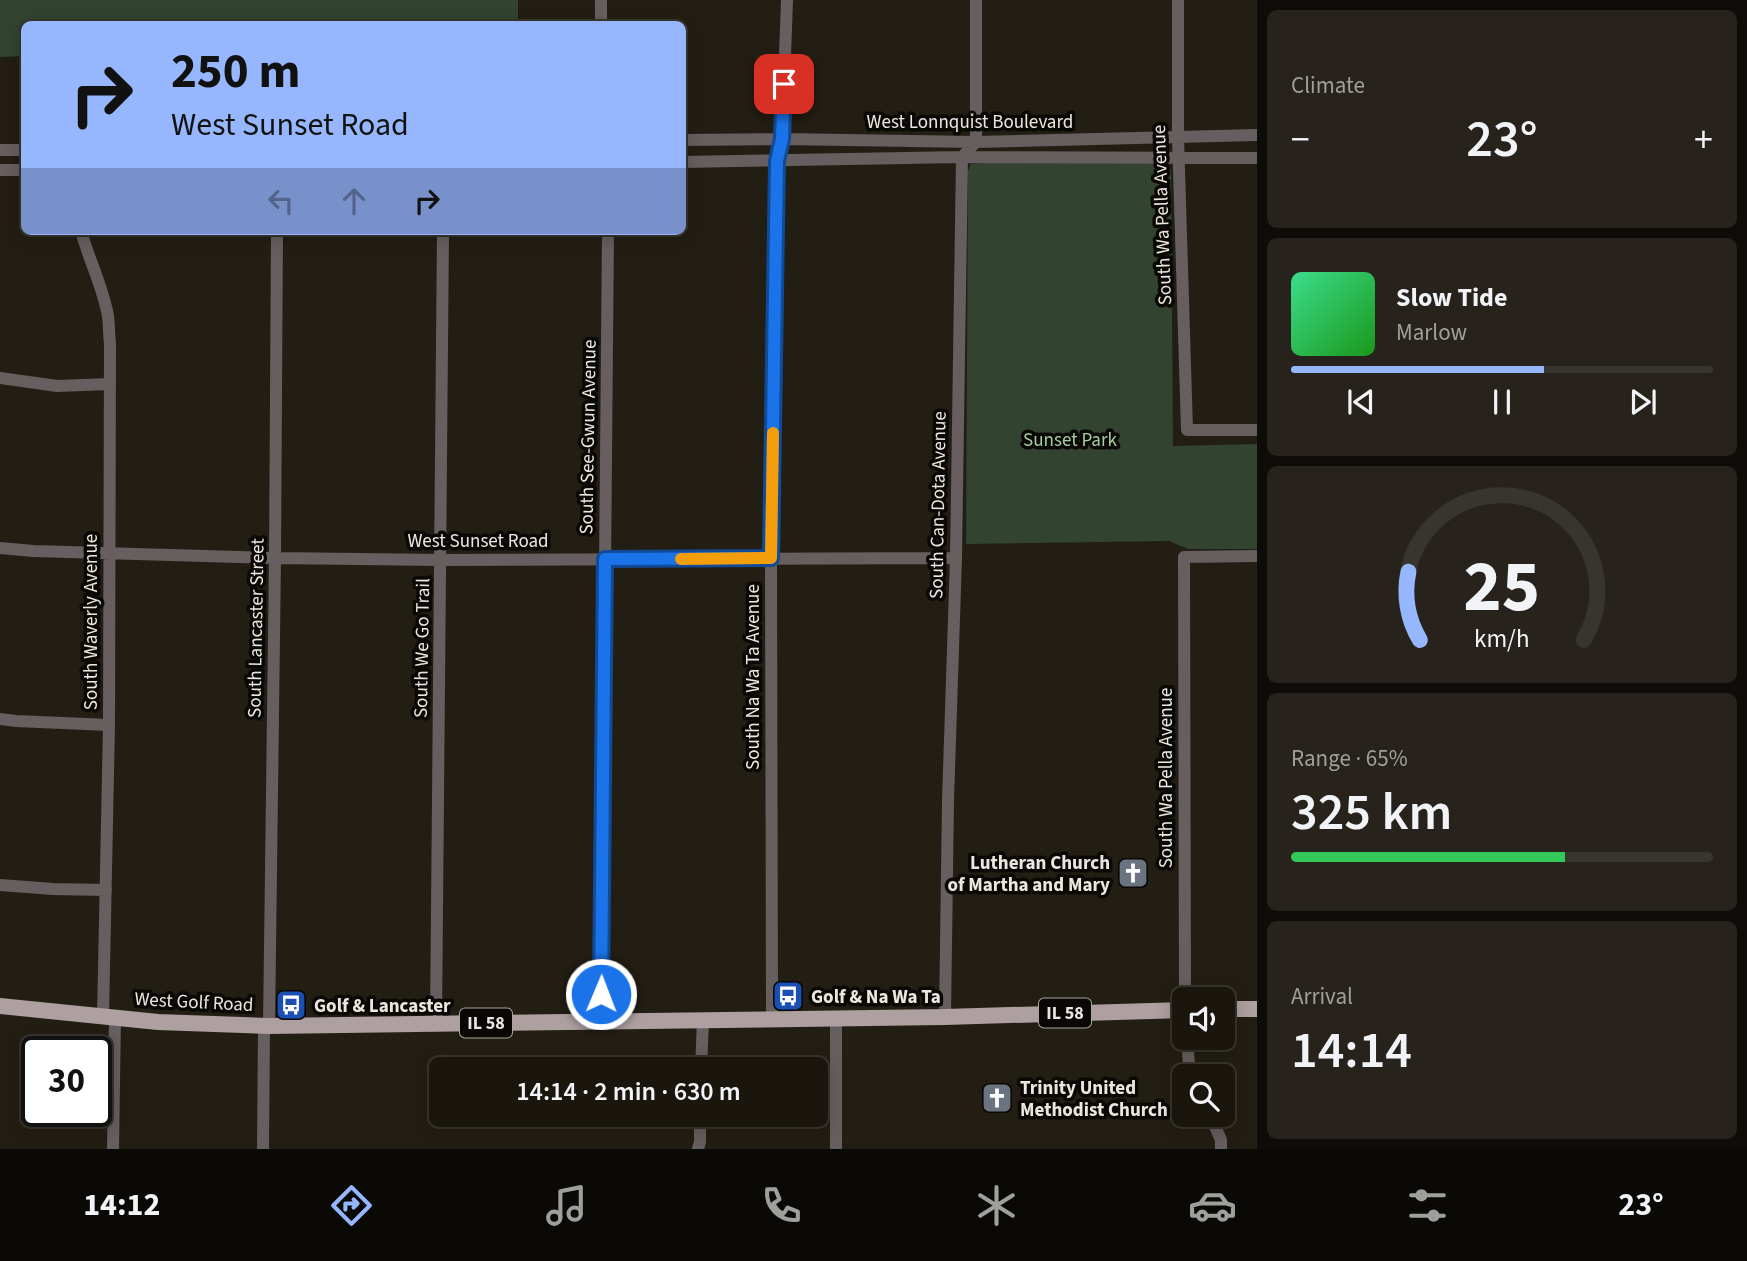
<!DOCTYPE html>
<meta charset="utf-8">
<style>
:root{--surface:#1a160e;--page:#27231c;--text:#f1f3f6;--muted:#9f9f9e;--line:#38352e;--accent:#96b6fd}
body{margin:0;font-family:"Source Sans 3",sans-serif;background:var(--page);color:var(--text);height:100vh;display:flex;flex-direction:column;font-size:26px;white-space:nowrap}
*{box-sizing:border-box;margin:0}
p{font-size:23px;color:var(--muted)}
.icon{flex:none;width:38px;height:38px;fill:none;stroke:currentColor;stroke-width:2;stroke-linecap:round;stroke-linejoin:round}
.map{position:relative;flex:1;overflow:hidden}
.panel{display:flex;flex-direction:column;gap:10px;padding:10px;background:#0e0c08;width:490px}
.panel>*{flex:none}
.guide{position:absolute;left:21px;top:21px;width:665px;height:214px;border-radius:10px;box-shadow:0 4px 18px #0003,0 0 0 2px var(--line);background:#96b6fd;color:#111;overflow:hidden}
.buttons{position:absolute;left:1172px;top:987px;display:grid;gap:14px}
.buttons a{display:grid;place-items:center;width:63px;height:63px;border-radius:10px;background:var(--surface);box-shadow:0 4px 18px #0003,0 0 0 2px var(--line);font-size:35px}
.speed{position:absolute;left:21px;top:1036px;display:flex;gap:14px;font-size:35px;font-weight:700;text-align:center}
.speed>*{display:grid;place-content:center;width:91px;height:91px;border-radius:50%;background:var(--surface);box-shadow:0 4px 18px #0003,0 0 0 2px var(--line);line-height:1}
.speed .limit{border:4px solid #111;border-radius:10px;background:#fff;color:#111}
.pin{position:absolute;display:grid;place-items:center;width:60px;height:60px;color:#fff;margin:-30px;border-radius:14px;box-shadow:0 4px 10px #0006}
.me{position:absolute;width:77px;margin:-38px;rotate:1deg;stroke-linejoin:round;filter:drop-shadow(0 0 5px #0008)}
.turn{display:flex;align-items:center;gap:24px;height:147px;padding:0 35px;font-size:32px}
.turn .icon{width:91px;height:91px;stroke-width:2.5}
.turn b{display:block;font-size:49px;line-height:60px}
.lanes{display:flex;align-items:center;height:66px;padding:0 35px;background:#0003;justify-content:center;gap:35px;direction:ltr}
.lanes .off{opacity:.35}
.big{font-size:52px;font-weight:600;line-height:1.1}
.panel .widget{flex:1;display:flex;flex-direction:column;justify-content:center;gap:10px;min-width:0;padding:0 24px;border-radius:10px;background:var(--page)}
.panel .dial{align-items:center;gap:0}
.dial svg{height:182px;overflow:visible;fill:none;stroke:var(--line);stroke-width:7;stroke-linecap:round;text-anchor:middle}
.dial text{fill:var(--text);stroke:none}
.song{display:flex;align-items:center;gap:21px}
.cover{width:84px;height:84px;border-radius:10px;background:linear-gradient(135deg,hsl(150 70% 55%),hsl(120 70% 35%))}
.played{height:7px;border-radius:4px;background:linear-gradient(90deg,var(--accent) 60%,var(--line) 60%)}
.keys{display:flex;justify-content:space-around;direction:ltr}
.heat{display:flex;justify-content:space-between;align-items:center;font-size:38px;direction:ltr}
.charge{height:10px;border-radius:5px;background:linear-gradient(90deg,#34c759 65%,var(--line) 0)}
.trip{position:absolute;left:429px;top:1057px;width:399px;height:70px;border-radius:10px;background:var(--surface);box-shadow:0 4px 18px #0003,0 0 0 2px var(--line);font-weight:600;line-height:70px;text-align:center}
.dock{display:flex;height:112px;justify-content:space-around;align-items:center;background:#0a0906;color:var(--muted)}
.dock .icon{width:49px;height:49px}
.dock .selected{color:var(--accent)}
.dock b{font-size:32px;color:var(--text)}
main{display:flex;flex:1;min-height:0}
.map>svg:first-child{display:block}
.green{fill:#324330}
.lines{fill:none;stroke-linecap:round;stroke-linejoin:round}
.minor{stroke:#665e5f;stroke-width:12}
.major{stroke:#ae9fa0;stroke-width:16}
.route-casing{stroke:#114b97;stroke-width:18}
.route{stroke:#1a73e8;stroke-width:12}
.slow{stroke:#f59e0b;stroke-width:12}
.labels{text-anchor:middle;stroke-width:7;stroke-linejoin:round;paint-order:stroke}
.shield{fill:#0a0805;stroke:#a8a49e;stroke-width:2}
.shield-label{font-size:18px;font-weight:bold;fill:#ebe7e0}
.street-label{font-size:19px;fill:#ebe7e0;stroke:#0a0805}
.park-label{font-size:19px;fill:#a7cea2;stroke:#0a0805}
.poi-label{font-size:19px;font-weight:bold;fill:#ebe7e0;stroke:#0a0805;text-anchor:start}
</style>
<main>
<div class="map">
<svg width="1257" height="1149" viewBox="0 0 1257 1149">
<rect width="100%" height="100%" fill="#231e13"/>
<path class="green" d="M 0,0 L 518,0 L 518,24 L 24,24 L 24,56 L 0,57 Z
M 984,163 L 1166,163 L 1171,171 L 1173,446 L 1257,444 L 1257,549 L 1188,549 L 1169,541 L 966,544 L 968,171 L 971,164 Z"/>
<g class="lines">
<path class="minor" d="M 601,0 L 601,24
M 1178,0 L 1178,137 L 1187,430 L 1257,430
M 682,140 L 782,139 L 976,142 L 1257,135
M 0,150 L 24,150
M 682,162 L 962,157 L 1257,158
M 0,170 L 24,170
M 81,231 C 89,260 103,287 108,316 C 109,325 109,335 110,344 L 109,725 L 103,1017
M 0,378 L 57,386 L 110,384
M 0,548 L 33,551 L 275,558 L 441,560 L 956,558
M 0,719 L 16,721 L 109,725
M 0,885 L 53,889 L 106,890
M 1185,999 L 1184,557 L 1257,556
M 945,1017 L 948,800 L 956,558 L 962,157 L 976,142 L 976,0
M 836,1018 L 836,1149
M 772,1019 L 771,558 L 777,161 L 782,139 L 787,0
M 601,1021 L 608,231
M 436,1024 L 443,231
M 269,1026 L 275,558 L 277,231
M 1187,1038 L 1189,1065 L 1193,1076
M 701,1069 L 703,1020
M 1210,1115 L 1221,1140 L 1221,1149
M 113,1149 L 115,1018
M 263,1149 L 264,1026
M 698,1149 L 700,1142 L 700,1115"/>
<path class="major" d="M 0,1006 L 158,1022 L 269,1026 L 945,1017 L 1185,1010
M 1223,1009 L 1257,1009"/>
</g>
<g class="lines">
<g class="route-casing">
<path id="route" d="M 601,994 L 605,559 L 771,558 L 777,161 L 782,139 L 784,84"/>
</g>
<use href="#route" class="route"/>
<path class="slow" d="M 681,559 L 771,558 L 773,433"/>
</g>
<defs>
<g id="church-square" transform="scale(1.575)"><rect x="-9" y="-9" width="18" height="18" rx="4" fill="#6b7280" stroke="#0a0805"/><path d="M-1.2-6h2.4v3.5h3.3v2.4h-3.3V6h-2.4V-.1h-3.3v-2.4h3.3Z" fill="#fff"/></g>
<g id="bus-square" transform="scale(1.575)"><rect x="-9" y="-9" width="18" height="18" rx="4" fill="#1a4fb4" stroke="#0a0805"/><path d="M-5-6H5V4H4V6H2V4H-2V6H-4V4H-5ZM-3.5-4V0h7V-4ZM-3.5 1.2v1.5H-2V1.2ZM2 1.2v1.5H3.5V1.2Z" fill="#fff"/></g>
</defs>
<g fill-rule="evenodd">
<use href="#church-square" x="1133" y="873"/>
<use href="#bus-square" x="788" y="996"/>
<use href="#bus-square" x="291" y="1005"/>
<use href="#church-square" x="997" y="1098"/>
</g>
<g class="labels">
<g class="shield">
<rect x="1039" y="998.5" width="52" height="29" rx="5"/>
<rect x="460" y="1008.5" width="52" height="29" rx="5"/>
</g>
<g class="shield-label">
<text x="1065" y="1019">IL 58</text>
<text x="486" y="1029">IL 58</text>
</g>
<g class="street-label">
<text x="970" y="128">West Lonnquist Boulevard</text>
<text transform="translate(1161 215) rotate(-92)" y="7">South Wa Pella Avenue</text>
<text transform="translate(587 437) rotate(-89)" y="7">South See-Gwun Avenue</text>
<text transform="translate(937 505) rotate(-89)" y="7">South Can-Dota Avenue</text>
<text x="478" y="547">West Sunset Road</text>
<text transform="translate(90 622) rotate(-90)" y="7">South Waverly Avenue</text>
<text transform="translate(255 628) rotate(-89)" y="7">South Lancaster Street</text>
<text transform="translate(421 648) rotate(-89)" y="7">South We Go Trail</text>
<text transform="translate(752 677) rotate(-90)" y="7">South Na Wa Ta Avenue</text>
<text transform="translate(1165 778) rotate(-90)" y="7">South Wa Pella Avenue</text>
<text transform="translate(194 1001) rotate(3)" y="7">West Golf Road</text>
</g>
<g class="park-label">
<text x="1070" y="446">Sunset Park</text>
</g>
<g class="poi-label">
<text x="1110" y="869" text-anchor="end">Lutheran Church<tspan x="1110" dy="22">of Martha and Mary</tspan></text>
<text x="811" y="1003">Golf &amp; Na Wa Ta</text>
<text x="314" y="1012">Golf &amp; Lancaster</text>
<text x="1020" y="1094">Trinity United<tspan x="1020" dy="22">Methodist Church</tspan></text>
</g>
</g>
</svg>
<div class="buttons">
<a><svg class="icon" aria-label="sound" viewBox="0 0 24 24"><path d="M4 9h4l5-4v14l-5-4H4zM17 9q2 3 0 6"/></svg></a>
<a><svg class="icon" aria-label="search" viewBox="0 0 24 24"><circle cx="10" cy="10" r="6"/><path d="M15 15l6 6"/></svg></a>
</div>
<div class="speed"><div class="limit">30</div></div>
<div class="pin" style="left:784px;top:84px;background:#d93025"><svg class="icon" aria-label="arrive" viewBox="0 0 24 24"><path d="M6 21V4h12l-3 4 3 4H6"/></svg></div>
<svg class="me" style="left:601px;top:994px" viewBox="-20 -20 40 40"><circle r="17" fill="#1a73e8" stroke="#fff" stroke-width="3"/><path d="M0-11L8 9 0 5-8 9z" fill="#fff"/></svg>
<div class="trip">14:14 · 2 min · 630 m</div>
<div class="guide">
<div class="turn"><svg class="icon" aria-label="right" viewBox="0 0 24 24"><path d="M7 20v-9h11M14 6l5 5-5 5"/></svg><div><b>250 m</b>West Sunset Road</div></div>
<div class="lanes"><svg class="icon off" aria-label="left" viewBox="0 0 24 24"><path d="M17 20v-9H6M10 6l-5 5 5 5"/></svg><svg class="icon off" aria-label="ahead" viewBox="0 0 24 24"><path d="M12 20V5M6 11l6-6 6 6"/></svg><svg class="icon" aria-label="right" viewBox="0 0 24 24"><path d="M7 20v-9h11M14 6l5 5-5 5"/></svg></div>
</div>
</div>
<section class="panel">
<div class="widget"><p>Climate</p>
<div class="heat"><a>−</a><b class="big">23°</b><a>+</a></div>
</div>
<div class="widget">
<div class="song"><i class="cover"></i><div><b>Slow Tide</b><p>Marlow</p></div></div>
<div class="played"></div>
<div class="keys"><svg class="icon" aria-label="previous" viewBox="0 0 24 24"><path d="M18 5L8 12l10 7zM5 5v14"/></svg><svg class="icon" aria-label="pause" viewBox="0 0 24 24"><path d="M8 5v14M16 5v14"/></svg><svg class="icon" aria-label="next" viewBox="0 0 24 24"><path d="M6 5l10 7-10 7zM19 5v14"/></svg></div>
</div>
<div class="widget dial"><svg viewBox="0 0 100 80">
<path d="M14 69A42 42 0 1 1 86 69"/>
<path d="M14 69A42 42 0 0 1 9 39" stroke="#96b6fd"/>
<text x="50" y="56" font-size="32" font-weight="700">25</text>
<text x="50" y="72" font-size="11">km/h</text>
</svg></div>
<div class="widget"><p>Range · 65%</p><b class="big">325 km</b><div class="charge"></div></div>
<div class="widget"><p>Arrival</p><b class="big">14:14</b></div>
</section>
</main>
<nav class="dock">
<b>14:12</b>
<svg class="icon selected" aria-label="directions" viewBox="0 0 24 24"><path d="M12 3l9 9-9 9-9-9zM9 14v-3h6M13 9l2 2-2 2"/></svg>
<svg class="icon" aria-label="music" viewBox="0 0 24 24"><path d="M9 18V5l10-2v13"/><circle cx="6" cy="18" r="3"/><circle cx="16" cy="16" r="3"/></svg>
<svg class="icon" aria-label="phone" viewBox="0 0 24 24"><path d="M5 4h4l2 5-3 2q2 4 5 5l2-3 5 2v4C11 20 4 13 5 4z"/></svg>
<svg class="icon" aria-label="climate" viewBox="0 0 24 24"><path d="M12 3v18M4 7l16 10M4 17L20 7"/></svg>
<svg class="icon" aria-label="car" viewBox="0 0 24 24"><path d="M5 17H2v-5l4-1 3-4h7l3 4 3 1v5h-3M9 17h6M6 11h13"/><circle cx="7" cy="17" r="2"/><circle cx="17" cy="17" r="2"/></svg>
<svg class="icon" aria-label="filters" viewBox="0 0 24 24"><path d="M4 7h16M4 17h16"/><circle cx="9" cy="7" r="2"/><circle cx="15" cy="17" r="2"/></svg>
<b>23°</b>
</nav>
